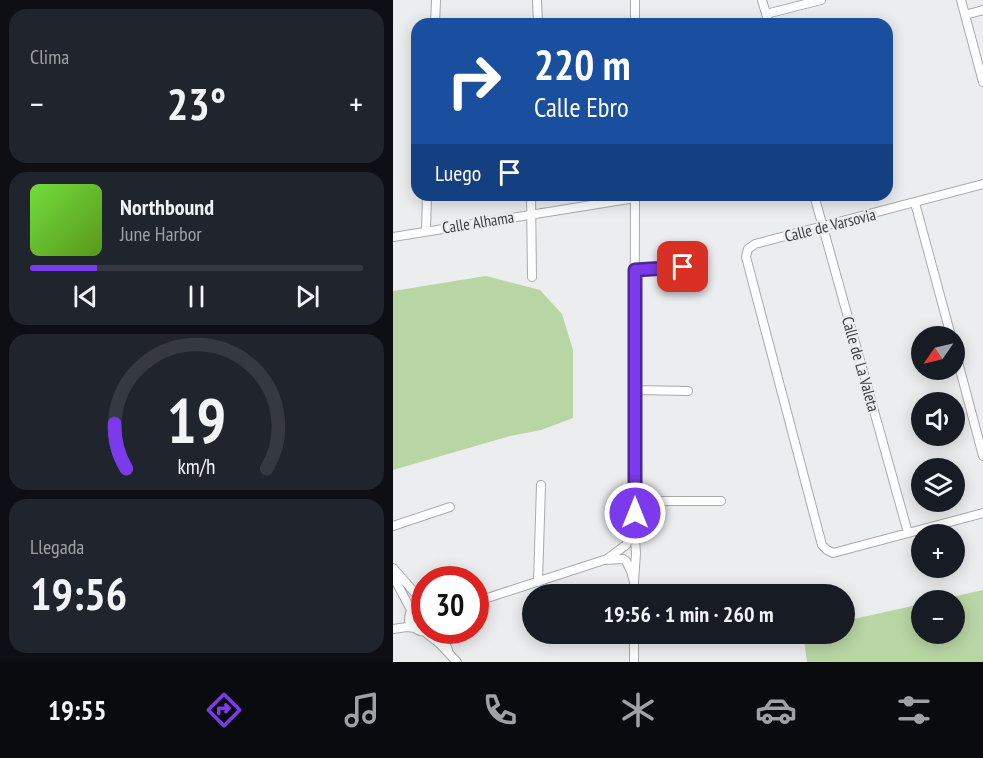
<!DOCTYPE html>
<html lang="es">
<meta charset="utf-8">
<style>
:root{--surface:#171b24;--page:#20242c;--text:#f1f3f6;--muted:#9ea1a6;--line:#363941;--accent:#7c3aed}
body{margin:0;font-family:"PT Sans Narrow",sans-serif;background:var(--page);color:var(--text);height:100vh;display:flex;flex-direction:column;font-size:22px;white-space:nowrap}
*{box-sizing:border-box;margin:0}
p{font-size:20px;color:var(--muted)}
.icon{flex:none;width:33px;height:33px;fill:none;stroke:currentColor;stroke-width:2;stroke-linecap:round;stroke-linejoin:round}
.map{position:relative;flex:1;overflow:hidden}
.side{display:flex;flex-direction:column;gap:9px;padding:9px;background:#0d0f14;width:393px}
.side>*{flex:none}
.guide{position:absolute;left:18px;top:18px;width:482px;height:183px;border-radius:18px;box-shadow:0 3px 15px #0003;background:#1a4fa0;color:#fff;overflow:hidden}
.needle{width:39px;rotate:236deg}
.tools{position:absolute;left:518px;top:326px;display:grid;gap:12px}
.tools a{display:grid;place-items:center;width:54px;height:54px;border-radius:50%;background:var(--surface);box-shadow:0 3px 15px #0003;font-size:30px}
.speed{position:absolute;left:18px;top:566px;display:flex;gap:12px;font-size:30px;font-weight:700;text-align:center}
.speed>*{display:grid;place-content:center;width:78px;height:78px;border-radius:50%;background:var(--surface);box-shadow:0 3px 15px #0003;line-height:1}
.speed .limit{border:9px solid #d22;background:#fff;color:#111}
.pin{position:absolute;display:grid;place-items:center;width:51px;height:51px;color:#fff;margin:-26px;border-radius:12px;box-shadow:0 3px 9px #0006}
.me{position:absolute;width:66px;margin:-33px;rotate:0deg;stroke-linejoin:round;filter:drop-shadow(0 0 4px #0008)}
.turn{display:flex;align-items:center;gap:21px;height:126px;padding:0 24px;font-size:27px}
.turn .icon{width:78px;height:78px;stroke-width:2.5}
.turn b{display:block;font-size:42px;line-height:51px}
.then{display:flex;align-items:center;height:57px;padding:0 24px;background:#0003;gap:12px;font-size:22px}
.big{font-size:45px;font-weight:600;line-height:1.1}
.side .card{flex:1;display:flex;flex-direction:column;justify-content:center;gap:9px;min-width:0;padding:0 21px;border-radius:18px;background:var(--page)}
.side .dial{align-items:center;gap:0}
.dial svg{height:156px;overflow:visible;fill:none;stroke:var(--line);stroke-width:7;stroke-linecap:round;text-anchor:middle}
.dial text{fill:var(--text);stroke:none}
.song{display:flex;align-items:center;gap:18px}
.cover{width:72px;height:72px;border-radius:9px;background:linear-gradient(135deg,hsl(100 70% 55%),hsl(90 70% 35%))}
.played{height:6px;border-radius:3px;background:linear-gradient(90deg,var(--accent) 20%,var(--line) 20%)}
.keys{display:flex;justify-content:space-around;direction:ltr}
.heat{display:flex;justify-content:space-between;align-items:center;font-size:33px;direction:ltr}
.trip{position:absolute;left:129px;top:584px;width:333px;height:60px;border-radius:30px;background:var(--surface);box-shadow:0 3px 15px #0003;font-weight:600;line-height:60px;text-align:center}
.menu{display:flex;height:96px;justify-content:space-around;align-items:center;background:#090b0e;color:var(--muted)}
.menu .icon{width:42px;height:42px}
.menu .active{color:var(--accent)}
.menu b{font-size:27px;color:var(--text)}
main{display:flex;flex:1;min-height:0}
.map>svg:first-child{display:block}
.green{fill:#b8d5a4}
.lines{fill:none;stroke-linecap:round;stroke-linejoin:round}
.street-casing{stroke:#a9aaac;stroke-width:10}
.street{stroke:#fff;stroke-width:8}
.route-casing{stroke:#51269a;stroke-width:15}
.route{stroke:#7c3aed;stroke-width:10}
.labels{text-anchor:middle;stroke-width:4.5;stroke-linejoin:round;paint-order:stroke}
.street-label{font-size:16px;fill:#3c3d3d;stroke:#ecedef}
</style>
<main>
<section class="side">
<div class="card"><p>Clima</p>
<div class="heat"><a>−</a><b class="big">23°</b><a>+</a></div>
</div>
<div class="card">
<div class="song"><i class="cover"></i><div><b>Northbound</b><p>June Harbor</p></div></div>
<div class="played"></div>
<div class="keys"><svg class="icon" aria-label="previous" viewBox="0 0 24 24"><path d="M18 5L8 12l10 7zM5 5v14"/></svg><svg class="icon" aria-label="pause" viewBox="0 0 24 24"><path d="M8 5v14M16 5v14"/></svg><svg class="icon" aria-label="next" viewBox="0 0 24 24"><path d="M6 5l10 7-10 7zM19 5v14"/></svg></div>
</div>
<div class="card dial"><svg viewBox="0 0 100 80">
<path d="M14 69A42 42 0 1 1 86 69"/>
<path d="M14 69A42 42 0 0 1 8 46" stroke="#7c3aed"/>
<text x="50" y="56" font-size="32" font-weight="700">19</text>
<text x="50" y="72" font-size="11">km/h</text>
</svg></div>
<div class="card"><p>Llegada</p><b class="big">19:56</b></div>
</section>
<div class="map">
<svg width="590" height="662" viewBox="0 0 590 662">
<rect width="100%" height="100%" fill="#ecedef"/>
<path class="green" d="M 93,276 L 147,290 L 169,314 L 180,350 L 180,418 L 148,430 L 117,436 L 0,470 L 0,291 Z
M 590,590 L 590,662 L 414,662 L 410,633 L 452,633 L 452,621 L 528,604 L 528,633 L 561,633 L 561,600 L 546,600 Z"/>
<g class="lines">
<g class="street-casing">
<path id="street" d="M 144,0 L 145,24
M 242,0 L 242,24
M 369,0 L 376,24
M 568,0 L 590,82
M 373,14 L 428,0
M 572,15 L 590,10
M 42,24 L 43,0
M 590,184 L 362,244 L 355,249 L 353,257 L 429,545 L 434,550 L 440,553 L 590,513
M 138,195 L 139,277
M 421,195 L 515,533
M 522,203 L 558,336
M 33,231 L 34,195
M 0,237 L 242,198
M 242,270 L 290,267
M 561,347 L 590,456
M 242,390 L 295,391
M 242,501 L 328,501
M 0,526 L 57,507
M 214,559 L 233,545 L 239,532
M 233,561 L 238,571 L 241,582 L 243,553 L 241,525 L 242,195
M 0,568 L 30,602
M 0,576 L 18,610
M 145,582 L 148,485
M 241,594 L 241,582
M 32,602 C 21,603 16,610 16,621 C 21,630 29,634 39,630
M 82,602 L 211,560 L 230,559
M 0,629 L 14,627 L 22,628
M 47,630 L 55,650
M 32,632 L 46,643 L 64,662
M 241,633 L 241,662"/>
</g>
<use href="#street" class="street"/>
</g>
<g class="lines">
<g class="route-casing">
<path id="route" d="M 242,513 L 242,270 L 290,267"/>
</g>
<use href="#route" class="route"/>
</g>
<g class="labels">
<g class="street-label">
<text transform="translate(85 222) rotate(-9)" y="6">Calle Alhama</text>
<text transform="translate(437 225) rotate(-14)" y="6">Calle de Varsovia</text>
<text transform="translate(468 364) rotate(74)" y="6">Calle de La Valeta</text>
</g>
</g>
</svg>
<div class="tools">
<a><svg class="needle" viewBox="-14 -14 28 28"><path d="M0-13l5 13h-10z" fill="#e53935"/><path d="M0 13l5-13h-10z" fill="#9ea1a6"/></svg></a>
<a><svg class="icon" aria-label="sound" viewBox="0 0 24 24"><path d="M4 9h4l5-4v14l-5-4H4zM17 9q2 3 0 6"/></svg></a>
<a><svg class="icon" aria-label="layers" viewBox="0 0 24 24"><path d="M12 4l9 5-9 5-9-5zM3 14l9 5 9-5"/></svg></a>
<a>+</a>
<a>−</a>
</div>
<div class="speed"><div class="limit">30</div></div>
<div class="pin" style="left:290px;top:267px;background:#d93025"><svg class="icon" aria-label="arrive" viewBox="0 0 24 24"><path d="M6 21V4h12l-3 4 3 4H6"/></svg></div>
<svg class="me" style="left:242px;top:513px" viewBox="-20 -20 40 40"><circle r="17" fill="#7c3aed" stroke="#fff" stroke-width="3"/><path d="M0-11L8 9 0 5-8 9z" fill="#fff"/></svg>
<div class="trip">19:56 · 1 min · 260 m</div>
<div class="guide">
<div class="turn"><svg class="icon" aria-label="right" viewBox="0 0 24 24"><path d="M7 20v-9h11M14 6l5 5-5 5"/></svg><div><b>220 m</b>Calle Ebro</div></div>
<div class="then">Luego<svg class="icon" aria-label="arrive" viewBox="0 0 24 24"><path d="M6 21V4h12l-3 4 3 4H6"/></svg></div>
</div>
</div>
</main>
<nav class="menu">
<b>19:55</b>
<svg class="icon active" aria-label="directions" viewBox="0 0 24 24"><path d="M12 3l9 9-9 9-9-9zM9 14v-3h6M13 9l2 2-2 2"/></svg>
<svg class="icon" aria-label="music" viewBox="0 0 24 24"><path d="M9 18V5l10-2v13"/><circle cx="6" cy="18" r="3"/><circle cx="16" cy="16" r="3"/></svg>
<svg class="icon" aria-label="phone" viewBox="0 0 24 24"><path d="M5 4h4l2 5-3 2q2 4 5 5l2-3 5 2v4C11 20 4 13 5 4z"/></svg>
<svg class="icon" aria-label="climate" viewBox="0 0 24 24"><path d="M12 3v18M4 7l16 10M4 17L20 7"/></svg>
<svg class="icon" aria-label="car" viewBox="0 0 24 24"><path d="M5 17H2v-5l4-1 3-4h7l3 4 3 1v5h-3M9 17h6M6 11h13"/><circle cx="7" cy="17" r="2"/><circle cx="17" cy="17" r="2"/></svg>
<svg class="icon" aria-label="filters" viewBox="0 0 24 24"><path d="M4 7h16M4 17h16"/><circle cx="9" cy="7" r="2"/><circle cx="15" cy="17" r="2"/></svg>
</nav>
